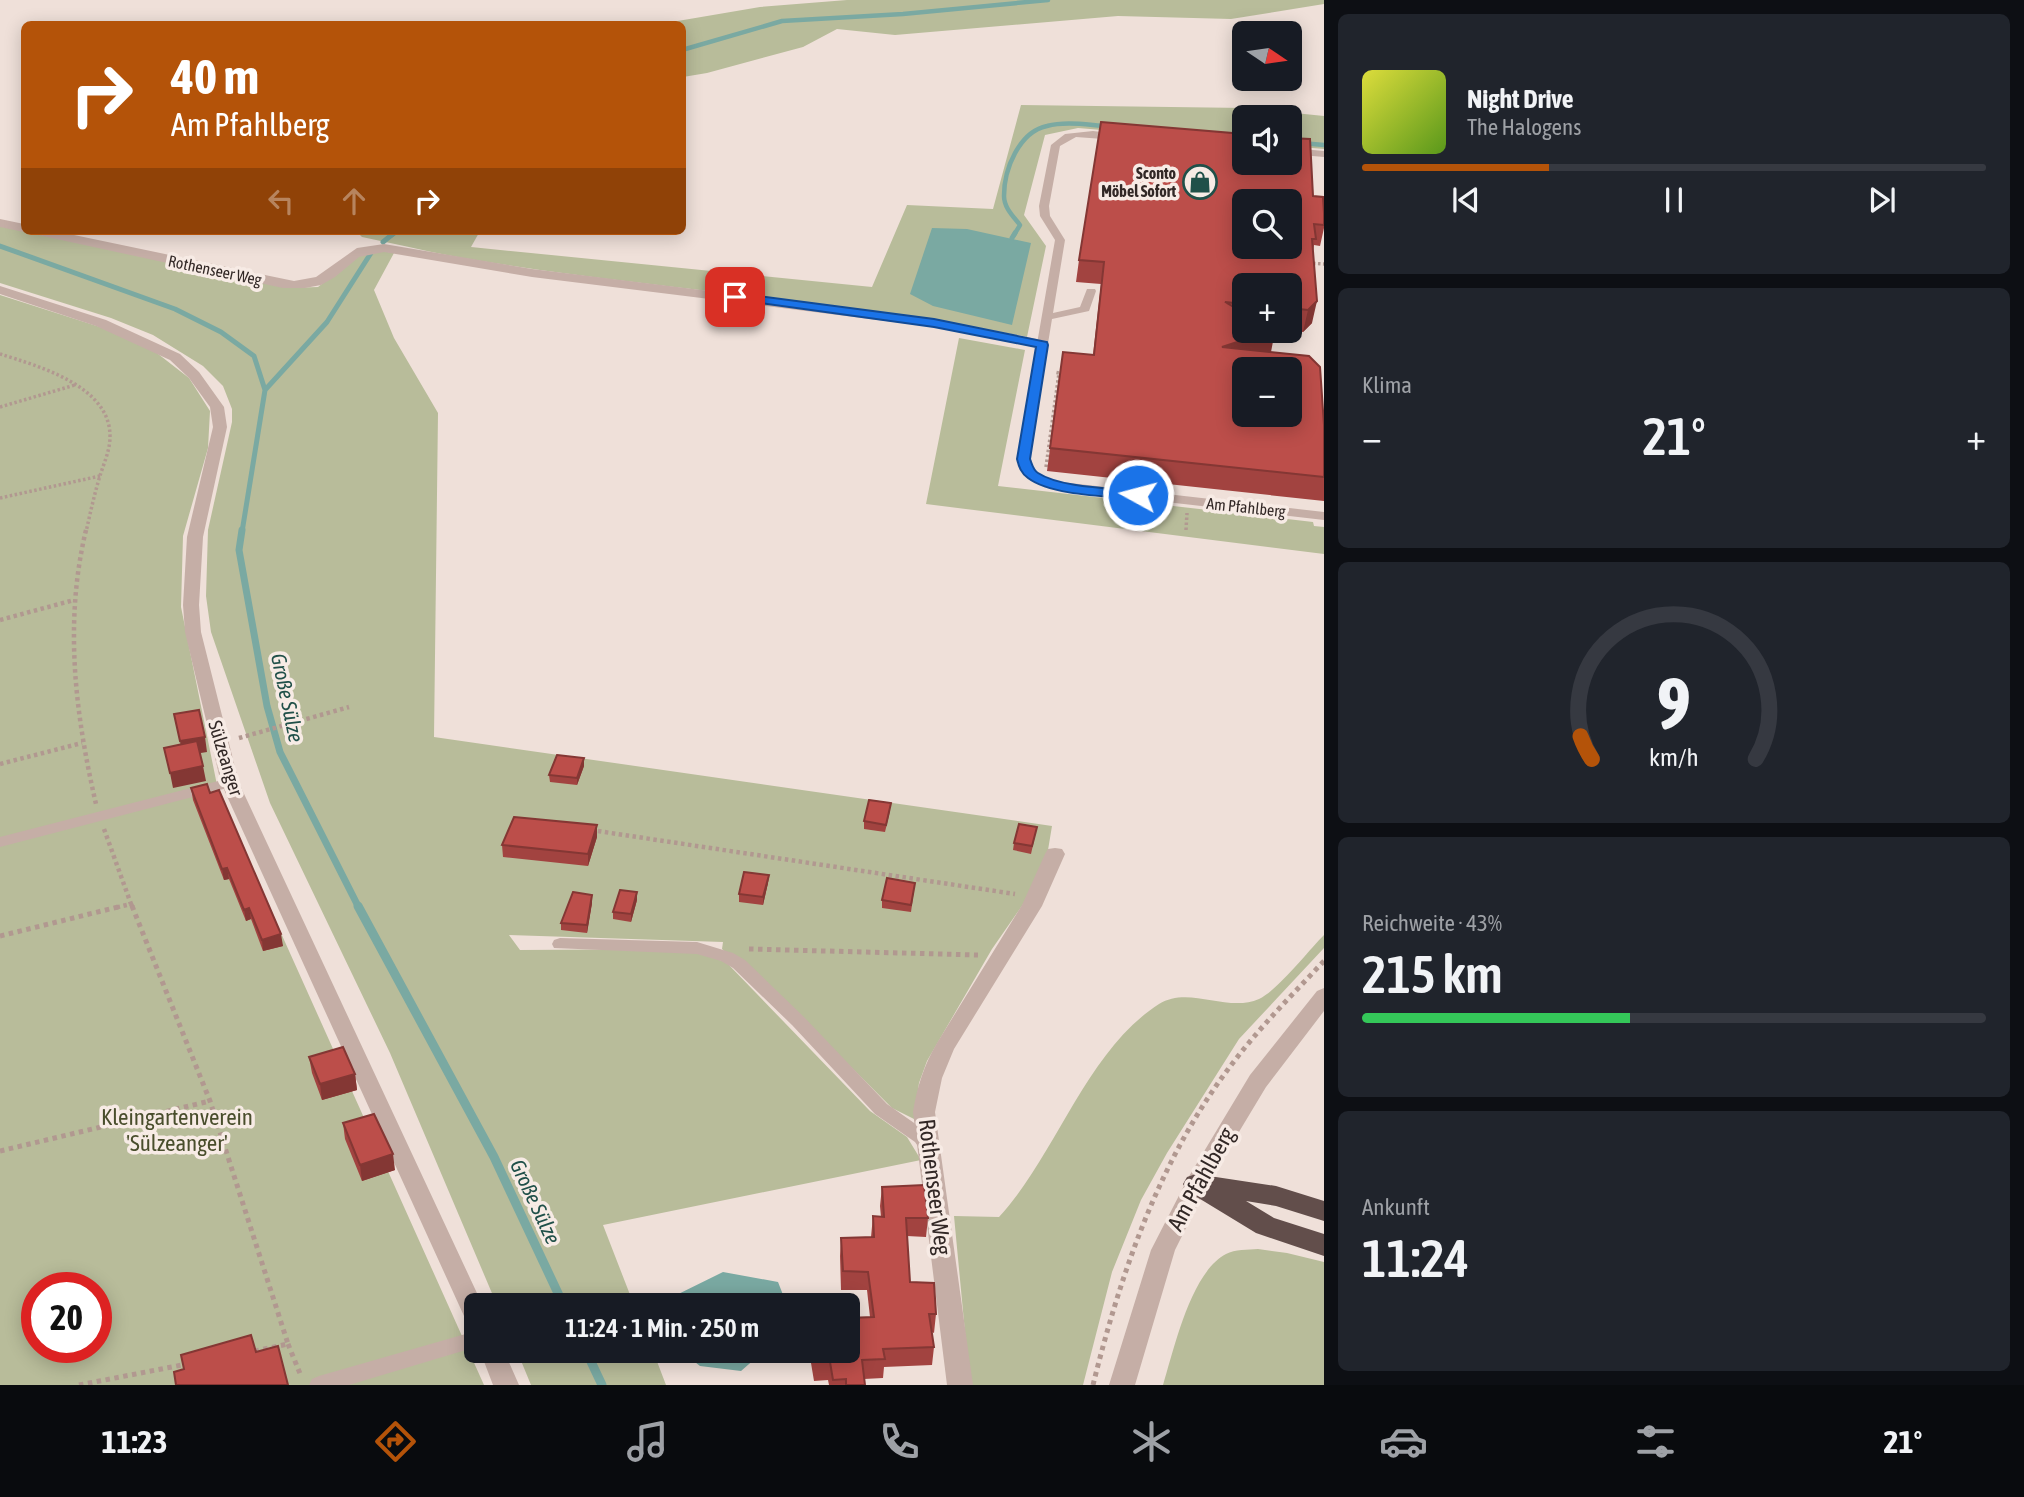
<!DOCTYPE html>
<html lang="de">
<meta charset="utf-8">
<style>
:root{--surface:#171b24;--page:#20242c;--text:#f1f3f6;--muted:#9ea1a6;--line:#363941;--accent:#b45309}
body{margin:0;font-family:"Asap Condensed",sans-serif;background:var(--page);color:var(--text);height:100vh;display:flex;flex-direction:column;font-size:26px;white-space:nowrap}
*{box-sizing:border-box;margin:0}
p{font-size:23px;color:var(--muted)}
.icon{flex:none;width:38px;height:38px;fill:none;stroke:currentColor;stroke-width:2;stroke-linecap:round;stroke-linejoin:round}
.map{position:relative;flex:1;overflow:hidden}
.panel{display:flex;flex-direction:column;gap:14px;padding:14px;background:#0d0f14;width:700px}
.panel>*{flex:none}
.guide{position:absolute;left:21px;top:21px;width:665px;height:214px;border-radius:10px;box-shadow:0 4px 18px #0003;background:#b45309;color:#fff;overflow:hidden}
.needle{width:46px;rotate:103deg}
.buttons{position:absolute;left:1232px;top:21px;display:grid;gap:14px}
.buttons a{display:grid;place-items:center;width:70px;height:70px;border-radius:10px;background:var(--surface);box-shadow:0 4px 18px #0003;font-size:35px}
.speed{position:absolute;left:21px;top:1272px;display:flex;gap:14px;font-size:35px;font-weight:700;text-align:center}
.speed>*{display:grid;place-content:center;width:91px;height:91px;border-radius:50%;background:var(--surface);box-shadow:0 4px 18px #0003;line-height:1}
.speed .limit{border:10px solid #d22;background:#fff;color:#111}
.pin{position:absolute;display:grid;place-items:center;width:60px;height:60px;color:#fff;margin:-30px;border-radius:14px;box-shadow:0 4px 10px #0006}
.me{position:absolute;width:77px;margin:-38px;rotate:277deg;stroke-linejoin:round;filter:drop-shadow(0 0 5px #0008)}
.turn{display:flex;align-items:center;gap:24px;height:147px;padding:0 35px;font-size:32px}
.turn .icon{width:91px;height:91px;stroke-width:2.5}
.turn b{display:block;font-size:49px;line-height:60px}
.lanes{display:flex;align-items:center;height:66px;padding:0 35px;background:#0003;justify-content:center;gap:35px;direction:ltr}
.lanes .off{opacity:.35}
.big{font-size:52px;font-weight:600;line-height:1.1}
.panel .card{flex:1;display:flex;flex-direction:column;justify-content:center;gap:10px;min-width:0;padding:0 24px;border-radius:10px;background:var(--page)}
.panel .dial{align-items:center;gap:0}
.dial svg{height:182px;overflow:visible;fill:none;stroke:var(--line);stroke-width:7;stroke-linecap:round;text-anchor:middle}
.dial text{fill:var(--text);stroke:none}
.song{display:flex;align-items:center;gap:21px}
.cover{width:84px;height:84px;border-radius:10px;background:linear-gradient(135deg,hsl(60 70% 55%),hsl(90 70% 35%))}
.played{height:7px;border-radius:4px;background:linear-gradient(90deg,var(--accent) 30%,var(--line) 30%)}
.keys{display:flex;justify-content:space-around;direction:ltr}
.heat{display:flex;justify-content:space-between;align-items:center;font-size:38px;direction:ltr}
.charge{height:10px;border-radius:5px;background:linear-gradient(90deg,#34c759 43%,var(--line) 0)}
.trip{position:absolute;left:464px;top:1293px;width:396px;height:70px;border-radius:10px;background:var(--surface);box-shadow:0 4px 18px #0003;font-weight:600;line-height:70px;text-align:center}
.dock{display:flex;height:112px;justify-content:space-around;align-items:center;background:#090b0e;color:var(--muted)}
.dock .icon{width:49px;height:49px}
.dock .selected{color:var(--accent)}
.dock b{font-size:32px;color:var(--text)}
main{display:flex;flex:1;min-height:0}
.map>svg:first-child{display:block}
.green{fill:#b8bc9a;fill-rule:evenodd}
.water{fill:#7aa9a2}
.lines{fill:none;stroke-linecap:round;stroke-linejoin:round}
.stream-far3{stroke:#7aa9a2;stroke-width:4.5}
.stream-far2{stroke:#7aa9a2;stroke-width:5}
.stream-far1{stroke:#7aa9a2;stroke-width:7}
.stream{stroke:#7aa9a2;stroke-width:9}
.path-far2{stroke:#b19890;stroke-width:3.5;stroke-dasharray:2.5 2.5;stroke-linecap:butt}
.path-far1{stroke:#b19890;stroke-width:4.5;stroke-dasharray:3.5 3.5;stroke-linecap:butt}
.path{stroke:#b19890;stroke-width:5;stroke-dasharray:4.5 4.5;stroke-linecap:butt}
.service{fill:#c5aea6;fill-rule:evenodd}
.minor{fill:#c5aea6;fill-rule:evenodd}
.tertiary{fill:#c5aea6;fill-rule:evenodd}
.trunk{fill:#624e4b;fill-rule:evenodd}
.wall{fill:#a24340}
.shaded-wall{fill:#843734}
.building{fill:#bc4e4a;stroke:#843734;stroke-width:2;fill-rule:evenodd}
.route{fill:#1a73e8;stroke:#114b97;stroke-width:2}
.labels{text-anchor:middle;stroke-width:7;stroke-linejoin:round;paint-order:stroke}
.far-poi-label{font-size:16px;font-weight:bold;fill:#322826;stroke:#f7ebe5;text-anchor:end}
.far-street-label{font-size:16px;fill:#322826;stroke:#f7ebe5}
.street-label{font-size:19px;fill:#322826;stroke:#f7ebe5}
.water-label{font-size:21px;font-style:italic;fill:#205049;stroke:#f7ebe5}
.near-park-label{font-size:23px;fill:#494e2c;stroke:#f7ebe5}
.near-street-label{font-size:23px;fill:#322826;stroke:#f7ebe5}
</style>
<main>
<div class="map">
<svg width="1324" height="1385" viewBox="0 0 1324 1385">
<rect width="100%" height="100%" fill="#efe0d9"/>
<path class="green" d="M 847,0 L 1324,0 L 1324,4 L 1231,19 L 1118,16 L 895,35 L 837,29 L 803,47 L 707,73 L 683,77 L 682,24 L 660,24 L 760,7 Z
M 1021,105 L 1246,108 L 1324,116 L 1324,149 L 1290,146 L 1290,117 L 1244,117 L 1244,142 L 1078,128 L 1045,135 L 1024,215 L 1046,246 L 1027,337 C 847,301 663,290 481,261 C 441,255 401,245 362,237 L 356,231 L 480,231 L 471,247 L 872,287 L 907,205 L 993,209 Z
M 0,226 L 289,288 L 318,287 L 360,254 L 375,250 L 394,253 L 374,290 L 394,338 L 438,413 L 434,737 L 1052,826 L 1044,874 L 992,949 L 927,1061 L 919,1083 L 914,1119 L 892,1108 L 831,1047 L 722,949 L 723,942 L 509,935 L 520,950 L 682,949 L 701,952 L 727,963 L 870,1111 L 907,1137 L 921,1160 L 603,1225 L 634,1305 L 497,1305 L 390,1053 L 270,803 L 211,632 L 206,596 L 208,530 L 232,422 L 232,409 L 223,386 L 203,366 L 153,335 L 111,318 L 0,283 Z
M 0,295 L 100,327 L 153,350 L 189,378 L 210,411 L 208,448 L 183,536 L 181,607 L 219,795 L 484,1385 L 0,1385 ZM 37,1288 L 96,1288 L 96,1348 L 37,1348 Z
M 959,338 L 1025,350 L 998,486 L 1313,522 L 1314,526 L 1324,527 L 1324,554 L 926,504 Z
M 1324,935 L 1324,948 L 1239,1039 L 1167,1153 L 1141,1200 L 1112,1272 L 1083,1385 L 970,1385 L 954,1216 L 999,1217 C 1057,1154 1086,1051 1159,1004 C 1189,985 1227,1013 1259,999 C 1277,991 1309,950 1324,935 Z
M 1258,1249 L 1287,1253 L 1324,1262 L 1324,1385 L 1163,1385 C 1174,1349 1191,1272 1226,1254 C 1235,1249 1248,1250 1258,1249 Z
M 517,1351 L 653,1351 L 666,1385 L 531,1385 Z"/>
<path class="water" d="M 932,228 L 967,229 L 1031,243 L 1012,325 L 933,306 L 910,294 Z
M 723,1272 L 778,1282 L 787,1305 L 656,1305 Z
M 681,1351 L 764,1351 L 741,1371 L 700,1366 Z"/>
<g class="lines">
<path class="stream-far3" d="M 682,50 L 782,21 L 903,14 L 1048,0
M 1290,142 L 1324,145
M 392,235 L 397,231
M 1014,235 L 1020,225 C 1014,217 1004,208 1004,196 C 1004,169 1019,132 1047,126 C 1066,121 1088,125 1108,126"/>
<path class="stream-far2" d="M 1012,238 L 1015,233
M 383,242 L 394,233
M 0,246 L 175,309 L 221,332 L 254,356 L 265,390 L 242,532
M 265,390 L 327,322 L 371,253"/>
<path class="stream-far1" d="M 242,530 L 239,550 L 267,706 L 280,752 L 359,908"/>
<path class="stream" d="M 358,906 L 494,1157 L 564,1306
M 586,1351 L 602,1385"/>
<path class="path-far2" d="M 1308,263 L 1324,264
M 0,354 C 38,366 111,386 110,437 C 110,451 103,465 99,479 C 94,496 90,514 86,532
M 0,407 L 75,385
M 1046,467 L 1059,373 L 1054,372
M 0,498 L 100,476
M 1186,530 L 1187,513"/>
<path class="path-far1" d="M 86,530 C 64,622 75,713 96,804
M 0,620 L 74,600
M 239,738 L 349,707
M 0,764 L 82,743
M 104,829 L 131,904 L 114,908
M 591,830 L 1015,894
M 131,904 L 133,908"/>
<path class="path" d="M 132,906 L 210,1101 L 288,1344 L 250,1352
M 0,936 L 122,906
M 749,949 L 978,955
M 0,1151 L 210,1101
M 288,1344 L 301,1376
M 79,1385 L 187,1364
M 1093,1385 C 1121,1272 1160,1158 1232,1064 C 1260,1027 1292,995 1324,961"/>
<path class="service" d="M 1093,131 L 1117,134 L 1122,137 L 1117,140 L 1076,137 L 1060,146 L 1049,206 L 1050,216 L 1065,240 L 1053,313 L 1080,307 L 1087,289 L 1095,289 L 1096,291 L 1089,311 L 1052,319 L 1029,459 C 1033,474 1047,479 1061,482 L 1324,512 L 1324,520 L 1061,490 C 1041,486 1023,480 1017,459 L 1055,240 L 1040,216 L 1039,206 L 1051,145 L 1065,134 Z
M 1290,148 L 1324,151 L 1324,157 L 1290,154 Z
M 230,778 L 235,780 L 237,783 L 235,786 L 0,847 L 0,837 Z
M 560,938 L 697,942 L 733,953 L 745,960 L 804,1017 L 887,1104 L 927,1132 L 937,1147 L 934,1152 L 928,1154 L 922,1152 L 915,1142 L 875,1114 L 792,1025 L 733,968 L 721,961 L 697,954 L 554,948 L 552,944 L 554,940 Z
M 476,1331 L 476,1347 L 349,1385 L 309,1385 L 312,1379 L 319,1376 Z"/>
<path class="minor" d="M 0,219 L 24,224 L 24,231 L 27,231 L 24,232 L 0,227 Z
M 32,231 L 55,231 L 294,281 L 316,277 L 357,248 L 384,244 L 532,269 L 934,319 L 1042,340 L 1049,344 L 1042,348 L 934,327 L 532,277 L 384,252 L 359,257 L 335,277 L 321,285 L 305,288 L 283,288 L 38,235 Z
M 0,286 L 106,320 L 180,354 L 199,372 L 224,407 L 227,427 L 203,537 L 199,605 L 201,632 L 239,783 L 483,1306 L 476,1306 L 476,1326 L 467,1323 L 464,1316 L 221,783 L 185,632 L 183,605 L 187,537 L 213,427 L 210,407 L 189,378 L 170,360 L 96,326 L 0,294 Z
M 1055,848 L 1062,849 L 1065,854 L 1042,906 L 954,1049 L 942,1078 L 935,1112 L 973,1385 L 947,1385 L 913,1112 C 917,1087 924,1065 937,1043 L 1022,905 L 1045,854 L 1048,849 Z
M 1324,988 L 1324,1011 L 1266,1087 L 1204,1190 L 1196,1193 L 1188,1190 L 1184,1184 L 1188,1178 L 1250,1075 L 1317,991 Z
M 480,1351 L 504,1351 L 519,1385 L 493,1385 Z"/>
<path class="tertiary" d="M 1196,1175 L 1204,1178 L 1208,1184 L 1175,1250 L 1135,1385 L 1109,1385 L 1151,1250 L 1188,1178 Z"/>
<path class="trunk" d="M 1196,1174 L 1276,1186 L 1324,1201 L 1324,1221 L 1276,1206 L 1246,1201 L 1274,1218 L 1324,1234 L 1324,1256 L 1256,1233 L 1187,1191 L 1183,1184 L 1187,1177 Z"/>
</g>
<path class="wall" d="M 1313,196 L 1324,213 L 1324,228 L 1320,246 L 1314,245 L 1313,252 L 1312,323 L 1303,332 L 1285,331 L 1290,331 L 1290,285 L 1244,285 L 1244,331 L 1271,352 L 1324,425 L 1324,501 L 1047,471 L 1063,352 L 1093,355 L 1101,284 L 1076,282 L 1079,260 Z
M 584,758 L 584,766 L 577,785 L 550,782 L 549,775 Z
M 191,788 L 210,793 L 283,946 L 263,951 L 251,919 L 246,921 L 229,879 L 224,880 L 193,800 Z
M 890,811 L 885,832 L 864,829 L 864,821 Z
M 597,825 L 597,837 L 588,866 L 503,857 L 502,845 Z
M 1037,827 L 1031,854 L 1013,850 L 1014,843 Z
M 769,875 L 768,883 L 763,905 L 739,902 L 739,894 Z
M 915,883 L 911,912 L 882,908 L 882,900 Z
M 637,900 L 631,922 L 613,919 L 613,912 Z
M 592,903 L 587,933 L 561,930 L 561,923 Z
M 309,1057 L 355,1074 L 357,1090 L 322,1100 L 312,1073 Z
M 343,1123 L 395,1170 L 362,1181 L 345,1139 Z
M 882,1187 L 928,1218 L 926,1237 L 907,1236 L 910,1282 L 936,1314 L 934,1333 L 932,1332 L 934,1347 L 932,1365 L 884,1367 L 883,1378 L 864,1379 L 865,1385 L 829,1385 L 828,1380 L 814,1381 L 809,1351 L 847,1351 L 870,1317 L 867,1290 L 841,1290 L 840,1256 L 841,1238 L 871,1237 L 873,1216 L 881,1217 L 880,1206 Z"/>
<path class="shaded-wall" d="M 1317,301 L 1312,323 L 1303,332 L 1308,310 Z
M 1271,331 L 1275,331 L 1271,352 L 1222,347 Z
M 205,737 L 207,752 L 182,756 L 180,741 Z
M 584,758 L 584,766 L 577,785 L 577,778 Z
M 203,766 L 206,781 L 173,788 L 170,773 Z
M 597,825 L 597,837 L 588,866 L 588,854 Z
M 227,868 L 229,879 L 224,880 L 222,869 Z
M 769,875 L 768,883 L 763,905 L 763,897 Z
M 637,892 L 637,900 L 631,922 L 631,914 Z
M 592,895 L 592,903 L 587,933 L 587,925 Z
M 249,908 L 251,919 L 246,921 L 244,910 Z
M 281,934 L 283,946 L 263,951 L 262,940 Z
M 355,1074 L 357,1090 L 322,1100 L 320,1084 Z
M 393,1154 L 395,1170 L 362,1181 L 360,1165 Z"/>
<path class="building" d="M 1101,122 L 1244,134 L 1244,163 L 1290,163 L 1290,138 L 1310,139 L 1313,196 L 1323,197 L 1324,213 L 1324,225 L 1314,224 L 1316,239 L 1312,239 L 1317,301 L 1308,310 L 1290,308 L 1290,285 L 1244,285 L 1244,304 L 1225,302 L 1244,313 L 1244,331 L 1271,331 L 1222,347 L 1309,356 L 1320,367 L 1324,425 L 1324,477 L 1050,448 L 1063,352 L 1094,355 L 1104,262 L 1079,260 ZM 1244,201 L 1290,201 L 1290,247 L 1244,247 ZM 1244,369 L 1290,369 L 1290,415 L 1244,415 Z
M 199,710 L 205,737 L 180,741 L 174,714 Z
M 197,741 L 203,766 L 170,773 L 164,748 Z
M 557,755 L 584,758 L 577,778 L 549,775 Z
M 207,784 L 210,793 L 219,790 L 281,934 L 262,940 L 249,908 L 244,910 L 227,868 L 222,869 L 191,788 Z
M 869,800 L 891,803 L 886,825 L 864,821 Z
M 514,817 L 597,825 L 588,854 L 502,845 Z
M 1019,824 L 1037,827 L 1032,846 L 1014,843 Z
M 744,872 L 769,875 L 763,897 L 739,894 Z
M 887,878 L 915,883 L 911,905 L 882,900 Z
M 620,890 L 637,892 L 631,914 L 613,912 Z
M 573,892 L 592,895 L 587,925 L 561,923 Z
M 343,1047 L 355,1074 L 320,1084 L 309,1057 Z
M 374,1114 L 393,1154 L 360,1165 L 343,1123 Z
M 924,1185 L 928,1218 L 906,1218 L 910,1282 L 934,1283 L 936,1314 L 929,1314 L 934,1347 L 883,1349 L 885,1359 L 862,1360 L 865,1385 L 846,1385 L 846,1379 L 833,1380 L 830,1362 L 816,1362 L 814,1351 L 847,1351 L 847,1318 L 874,1317 L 868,1272 L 843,1271 L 841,1238 L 874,1237 L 873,1216 L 884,1217 L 882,1187 Z
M 251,1335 L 256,1352 L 278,1346 L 288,1385 L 176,1385 L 174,1372 L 184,1369 L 181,1355 Z"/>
<path class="route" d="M 735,293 L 934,319 L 1047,342 L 1048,345 L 1030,459 C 1032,464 1033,470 1038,473 C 1061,488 1111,488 1138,491 L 1145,495 L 1138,499 C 1108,496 1052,496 1028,478 C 1021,473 1019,467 1017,459 L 1036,347 L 934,327 L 731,299 L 731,294 Z"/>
<defs>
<g id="shop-ring" transform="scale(1.75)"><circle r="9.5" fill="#f7ebe5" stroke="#205049" stroke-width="1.5"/><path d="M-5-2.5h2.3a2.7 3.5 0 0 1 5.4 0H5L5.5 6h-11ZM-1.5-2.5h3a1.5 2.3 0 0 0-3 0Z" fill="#205049"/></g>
</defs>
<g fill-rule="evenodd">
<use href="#shop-ring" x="1200" y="182"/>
</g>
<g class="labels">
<g class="far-poi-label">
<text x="1176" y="179">Sconto<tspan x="1176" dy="18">Möbel Sofort</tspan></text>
</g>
<g class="far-street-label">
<text transform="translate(215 270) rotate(12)" y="6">Rothenseer Weg</text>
<text transform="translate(1246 507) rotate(6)" y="6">Am Pfahlberg</text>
</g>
<g class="street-label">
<text transform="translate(226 758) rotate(73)" y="7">Sülzeanger</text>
</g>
<g class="water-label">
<text transform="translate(287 698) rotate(78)" y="7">Große Sülze</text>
<text transform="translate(535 1202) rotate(65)" y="7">Große Sülze</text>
</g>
<g class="near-park-label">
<text x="177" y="1125">Kleingartenverein<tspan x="177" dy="26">'Sülzeanger'</tspan></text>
</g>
<g class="near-street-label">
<text transform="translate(1201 1179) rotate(-61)" y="8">Am Pfahlberg</text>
<text transform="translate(935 1187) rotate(83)" y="8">Rothenseer Weg</text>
</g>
</g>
</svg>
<div class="buttons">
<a><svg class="needle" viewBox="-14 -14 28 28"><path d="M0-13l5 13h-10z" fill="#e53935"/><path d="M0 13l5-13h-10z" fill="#9ea1a6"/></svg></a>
<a><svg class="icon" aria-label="sound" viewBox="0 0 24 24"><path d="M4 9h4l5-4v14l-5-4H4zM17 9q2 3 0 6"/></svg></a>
<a><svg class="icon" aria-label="search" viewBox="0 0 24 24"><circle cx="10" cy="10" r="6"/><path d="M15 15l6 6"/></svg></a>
<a>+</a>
<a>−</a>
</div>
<div class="speed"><div class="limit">20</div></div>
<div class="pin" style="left:735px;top:297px;background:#d93025"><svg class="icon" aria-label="arrive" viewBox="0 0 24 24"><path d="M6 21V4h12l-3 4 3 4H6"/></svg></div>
<svg class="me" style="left:1138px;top:495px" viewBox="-20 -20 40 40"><circle r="17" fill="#1a73e8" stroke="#fff" stroke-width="3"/><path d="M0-11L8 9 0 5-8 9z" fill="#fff"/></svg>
<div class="trip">11:24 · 1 Min. · 250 m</div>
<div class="guide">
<div class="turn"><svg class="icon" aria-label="right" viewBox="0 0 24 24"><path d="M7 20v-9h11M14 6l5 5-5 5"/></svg><div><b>40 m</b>Am Pfahlberg</div></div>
<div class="lanes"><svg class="icon off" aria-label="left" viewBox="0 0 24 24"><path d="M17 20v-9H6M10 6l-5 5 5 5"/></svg><svg class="icon off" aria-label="ahead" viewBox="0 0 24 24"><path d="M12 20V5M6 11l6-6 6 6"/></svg><svg class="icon" aria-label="right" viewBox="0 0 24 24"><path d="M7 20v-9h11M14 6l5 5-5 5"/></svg></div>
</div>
</div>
<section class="panel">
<div class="card">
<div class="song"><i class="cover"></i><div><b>Night Drive</b><p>The Halogens</p></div></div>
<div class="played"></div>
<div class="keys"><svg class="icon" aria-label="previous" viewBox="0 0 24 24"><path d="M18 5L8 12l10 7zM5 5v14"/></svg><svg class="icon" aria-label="pause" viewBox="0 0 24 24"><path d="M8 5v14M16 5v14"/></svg><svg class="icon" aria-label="next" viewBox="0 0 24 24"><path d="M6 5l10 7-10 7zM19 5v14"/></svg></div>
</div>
<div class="card"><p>Klima</p>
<div class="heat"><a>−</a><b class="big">21°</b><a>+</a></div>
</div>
<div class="card dial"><svg viewBox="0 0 100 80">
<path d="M14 69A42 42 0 1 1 86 69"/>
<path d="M14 69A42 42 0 0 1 9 59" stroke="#b45309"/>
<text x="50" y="56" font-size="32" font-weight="700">9</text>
<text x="50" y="72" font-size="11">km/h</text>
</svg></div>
<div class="card"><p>Reichweite · 43%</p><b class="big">215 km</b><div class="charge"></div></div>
<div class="card"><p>Ankunft</p><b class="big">11:24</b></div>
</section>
</main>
<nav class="dock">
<b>11:23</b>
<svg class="icon selected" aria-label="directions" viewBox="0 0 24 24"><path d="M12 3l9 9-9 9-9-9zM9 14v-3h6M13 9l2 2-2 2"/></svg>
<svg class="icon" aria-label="music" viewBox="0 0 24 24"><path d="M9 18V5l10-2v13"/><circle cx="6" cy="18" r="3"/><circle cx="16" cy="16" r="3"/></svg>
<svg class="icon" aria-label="phone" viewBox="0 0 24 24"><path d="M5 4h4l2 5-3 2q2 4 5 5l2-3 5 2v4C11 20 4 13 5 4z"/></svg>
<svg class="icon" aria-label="climate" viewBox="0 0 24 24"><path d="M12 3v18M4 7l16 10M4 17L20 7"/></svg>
<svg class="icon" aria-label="car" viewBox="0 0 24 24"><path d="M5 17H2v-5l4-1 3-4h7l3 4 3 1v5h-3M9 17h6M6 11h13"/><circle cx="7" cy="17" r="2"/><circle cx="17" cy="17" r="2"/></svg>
<svg class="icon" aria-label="filters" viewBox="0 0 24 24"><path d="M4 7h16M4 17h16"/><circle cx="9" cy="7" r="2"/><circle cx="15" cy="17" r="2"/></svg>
<b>21°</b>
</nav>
